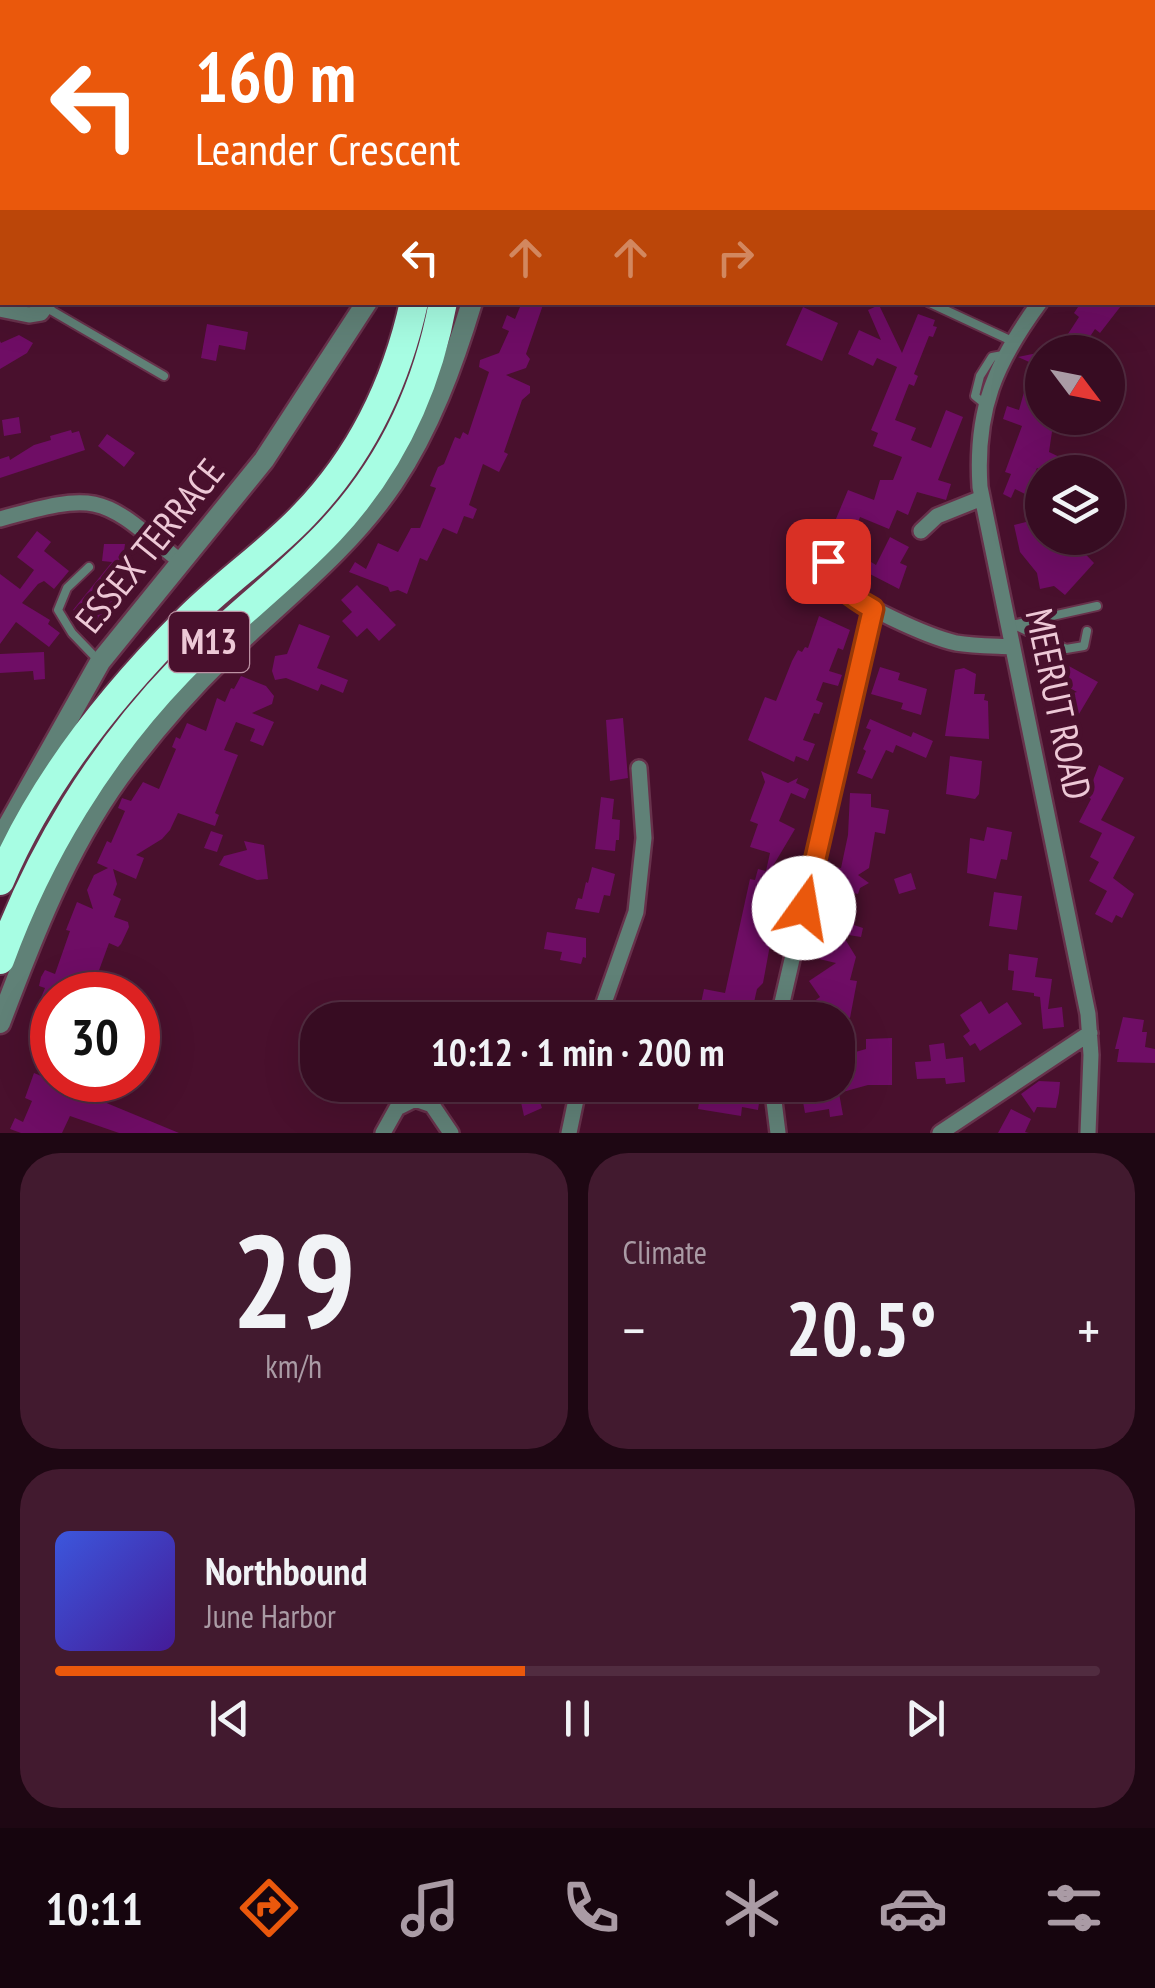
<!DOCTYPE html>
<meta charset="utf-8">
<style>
:root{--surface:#370c22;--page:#421a2f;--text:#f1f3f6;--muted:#aa9ba5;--line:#512c40;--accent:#ea580c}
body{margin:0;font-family:"PT Sans Narrow",sans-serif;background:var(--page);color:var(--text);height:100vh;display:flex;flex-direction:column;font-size:38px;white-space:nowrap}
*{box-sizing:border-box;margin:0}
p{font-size:32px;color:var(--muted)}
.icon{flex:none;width:55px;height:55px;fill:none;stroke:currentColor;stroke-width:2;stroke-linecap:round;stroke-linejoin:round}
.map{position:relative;height:1133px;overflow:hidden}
.sheet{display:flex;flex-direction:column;gap:20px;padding:20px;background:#1e0713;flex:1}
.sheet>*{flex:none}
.guide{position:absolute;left:0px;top:0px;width:1155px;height:305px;box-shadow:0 10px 40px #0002,0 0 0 2px var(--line);background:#ea580c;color:#fff;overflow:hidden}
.needle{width:65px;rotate:122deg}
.tools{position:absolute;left:1025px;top:335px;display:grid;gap:20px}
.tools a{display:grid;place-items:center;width:100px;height:100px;border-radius:50%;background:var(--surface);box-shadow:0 10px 40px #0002,0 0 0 2px var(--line);font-size:50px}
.speed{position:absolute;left:30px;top:972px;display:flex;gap:20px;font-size:50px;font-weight:700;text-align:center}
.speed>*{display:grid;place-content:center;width:130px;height:130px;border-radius:50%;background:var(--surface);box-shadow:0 10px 40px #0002,0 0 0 2px var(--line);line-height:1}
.speed .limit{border:15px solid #d22;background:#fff;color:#111}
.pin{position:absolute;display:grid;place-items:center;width:85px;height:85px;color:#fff;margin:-42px;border-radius:20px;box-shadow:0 5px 15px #0006}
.me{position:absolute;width:110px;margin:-55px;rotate:13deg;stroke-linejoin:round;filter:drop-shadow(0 0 8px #0008)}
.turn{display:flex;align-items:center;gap:35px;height:210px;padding:0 30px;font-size:45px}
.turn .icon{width:130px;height:130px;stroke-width:2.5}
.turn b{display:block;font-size:70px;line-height:85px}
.lanes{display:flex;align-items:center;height:95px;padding:0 30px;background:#0003;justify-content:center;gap:50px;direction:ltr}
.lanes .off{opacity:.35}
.big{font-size:75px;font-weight:800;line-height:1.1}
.sheet .widget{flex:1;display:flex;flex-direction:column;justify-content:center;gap:15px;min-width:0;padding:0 35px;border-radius:40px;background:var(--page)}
.sheet .dial{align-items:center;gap:0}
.dial b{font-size:130px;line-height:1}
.song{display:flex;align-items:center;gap:30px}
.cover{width:120px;height:120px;border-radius:15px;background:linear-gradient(135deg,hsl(230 70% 55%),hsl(260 70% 35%))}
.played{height:10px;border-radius:5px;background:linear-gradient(90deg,var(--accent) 45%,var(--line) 45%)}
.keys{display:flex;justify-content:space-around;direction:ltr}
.heat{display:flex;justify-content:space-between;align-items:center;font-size:55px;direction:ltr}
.sheet .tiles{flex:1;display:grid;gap:20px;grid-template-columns:1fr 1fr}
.widget:last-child{grid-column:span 2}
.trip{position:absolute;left:300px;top:1002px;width:555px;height:100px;border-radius:40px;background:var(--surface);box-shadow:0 10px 40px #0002,0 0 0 2px var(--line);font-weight:800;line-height:100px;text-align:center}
.tab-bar{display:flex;height:160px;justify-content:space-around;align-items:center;background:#16050e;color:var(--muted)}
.tab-bar .icon{width:70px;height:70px}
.tab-bar .on{color:var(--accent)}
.tab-bar b{font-size:45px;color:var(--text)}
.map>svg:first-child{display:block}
.building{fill:#6f0d65}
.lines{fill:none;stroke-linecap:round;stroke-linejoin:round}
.service-casing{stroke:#67314b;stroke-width:12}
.minor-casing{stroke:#67314b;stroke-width:20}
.tertiary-casing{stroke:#67314b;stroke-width:25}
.motorway-casing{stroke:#67314b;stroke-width:32}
.service{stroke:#608177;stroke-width:8}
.minor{stroke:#608177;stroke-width:15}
.tertiary{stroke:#608177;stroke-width:20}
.motorway{stroke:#a7fde3;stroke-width:28}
.route-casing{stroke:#983908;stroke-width:25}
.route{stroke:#ea580c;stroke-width:18}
.labels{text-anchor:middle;stroke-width:10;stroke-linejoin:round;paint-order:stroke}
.shield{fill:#49102d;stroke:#bc91a3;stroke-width:2.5}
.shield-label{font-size:35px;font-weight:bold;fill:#edc8d6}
.street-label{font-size:38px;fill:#edc8d6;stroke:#49102d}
</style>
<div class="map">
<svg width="1155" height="1133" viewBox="0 0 1155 1133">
<rect width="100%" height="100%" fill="#49102d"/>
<path class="building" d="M 522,302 L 544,302 L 526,354 L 530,359 L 526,368 L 506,375 L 530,386 L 530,393 L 522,400 L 504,452 L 508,454 L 499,472 L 483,464 L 469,505 L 477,509 L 473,519 L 464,516 L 457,534 L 443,528 L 427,561 L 420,558 L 407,594 L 398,590 L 390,592 L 388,587 L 349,572 L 355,562 L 366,569 L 378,543 L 398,552 L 411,528 L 420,528 L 436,488 L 430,486 L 438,467 L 444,464 L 455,437 L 460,439 L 463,432 L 468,435 L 489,372 L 479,367 L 480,360 L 499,353 L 509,331 L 502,328 L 507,315 L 515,319 Z
M 1088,302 L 1124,302 L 1100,333 L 1095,329 L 1081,350 L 1046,352 L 1064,335 L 1066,337 L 1079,317 L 1074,313 L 1080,304 L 1084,307 Z
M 879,305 L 902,353 L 918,314 L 935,320 L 933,326 L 937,327 L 933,337 L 929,336 L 914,374 L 918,376 L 914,386 L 909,384 L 895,420 L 916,428 L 911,440 L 931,448 L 946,410 L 963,417 L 938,480 L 951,484 L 946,500 L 917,492 L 908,515 L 897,510 L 889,529 L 860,517 L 856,528 L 849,525 L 846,532 L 833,526 L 848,490 L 874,500 L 880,480 L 893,480 L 902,457 L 873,446 L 878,433 L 871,430 L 897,367 L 877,358 L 873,366 L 848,354 L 859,330 L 881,340 L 868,310 Z
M 803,307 L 838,323 L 822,361 L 786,345 Z
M 207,324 L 248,332 L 245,350 L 219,345 L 216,361 L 201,358 Z
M 19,335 L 33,343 L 27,353 L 0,369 L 0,341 L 1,343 Z
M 1042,352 L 1042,387 L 1035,413 L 1042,413 L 1042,418 L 1054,418 L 1049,452 L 1070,462 L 1065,472 L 1046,472 L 1037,468 L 1025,494 L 1015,489 L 1011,498 L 1003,494 L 1011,474 L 1005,472 L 1022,426 L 1003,419 L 1007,406 L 1019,410 L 1026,385 L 1036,365 L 1018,357 Z
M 19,417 L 21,433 L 4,436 L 2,420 Z
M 71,430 L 72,433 L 79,431 L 85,450 L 0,478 L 0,459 L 9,456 L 10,460 L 34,445 L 51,440 L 50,436 Z
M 107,434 L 135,453 L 124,467 L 98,446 Z
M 1042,518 L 1042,538 L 1070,538 L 1094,563 L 1065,595 L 1054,586 L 1040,589 L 1037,573 L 1020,552 L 1014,525 Z
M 37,531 L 51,542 L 44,551 L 69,571 L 54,589 L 44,581 L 38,584 L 22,603 L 50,620 L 48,624 L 60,633 L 49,647 L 16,622 L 0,644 L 0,574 L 20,589 L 34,570 L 17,557 Z
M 890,537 L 909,547 L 900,563 L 907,566 L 899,589 L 866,572 L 871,562 L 876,565 Z
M 104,544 L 125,544 L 121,573 L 130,580 L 91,630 L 76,619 L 80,615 L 73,610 L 112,562 L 102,561 Z
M 357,585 L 396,625 L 379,641 L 367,628 L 357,637 L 342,621 L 352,612 L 341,600 Z
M 819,616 L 850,630 L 843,650 L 838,648 L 829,671 L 842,675 L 838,686 L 823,682 L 816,700 L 823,703 L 819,714 L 814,713 L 803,740 L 815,744 L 808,761 L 796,756 L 794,762 L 748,740 L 765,697 L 776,701 L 792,661 L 798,650 L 802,652 L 805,647 L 808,648 Z
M 299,624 L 330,636 L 317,668 L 348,680 L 343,693 L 321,684 L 318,691 L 286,678 L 275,680 L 272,671 L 275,656 L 287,654 Z
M 44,652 L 45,679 L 34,680 L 33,671 L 0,673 L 0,654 Z
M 1047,654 L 1098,682 L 1076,719 L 1066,714 L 1061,696 L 1077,692 L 1043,674 L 1045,669 L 1040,666 Z
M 880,667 L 900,673 L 898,680 L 927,689 L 921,715 L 901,709 L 903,703 L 871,694 Z
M 964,668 L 976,674 L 974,694 L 985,694 L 984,700 L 988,701 L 989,739 L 945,736 L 955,670 Z
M 241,676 L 266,686 L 274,696 L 272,704 L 252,713 L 274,722 L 263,746 L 250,741 L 255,729 L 236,722 L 224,750 L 238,755 L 215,813 L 219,815 L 215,826 L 178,813 L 170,830 L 162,839 L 136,855 L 144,858 L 136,879 L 113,869 L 117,884 L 113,895 L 121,899 L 114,917 L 128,922 L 129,927 L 121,944 L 118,947 L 109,943 L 90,995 L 52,995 L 52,1022 L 34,1015 L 45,988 L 39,986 L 41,977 L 45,970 L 55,974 L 70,931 L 66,930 L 77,902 L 93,909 L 87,890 L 94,875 L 108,868 L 97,863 L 107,841 L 111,843 L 125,811 L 118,808 L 122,798 L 131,801 L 143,782 L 159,789 L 176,749 L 172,747 L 176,737 L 180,739 L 187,723 L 206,731 L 217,698 L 225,702 L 231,688 L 234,689 Z
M 623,718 L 628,778 L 610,781 L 606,720 Z
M 870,719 L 911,737 L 913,732 L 933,741 L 926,758 L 896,745 L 893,753 L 886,750 L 872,779 L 857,773 L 866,751 L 863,749 L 871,730 L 866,728 Z
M 950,756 L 982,761 L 979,794 L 975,799 L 946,794 Z
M 1099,765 L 1124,778 L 1101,820 L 1135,837 L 1113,878 L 1134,894 L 1122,918 L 1116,915 L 1112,923 L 1095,914 L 1107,891 L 1089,881 L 1099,862 L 1090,857 L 1102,833 L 1079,822 L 1091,799 L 1087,796 Z
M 761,771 L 788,783 L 798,778 L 796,783 L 809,789 L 805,799 L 791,793 L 779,821 L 795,829 L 773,866 L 791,870 L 778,910 L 791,913 L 783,928 L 780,927 L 775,947 L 770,945 L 763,983 L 757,989 L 750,1020 L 733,1020 L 735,1011 L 701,1003 L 704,989 L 725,993 L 750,879 L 755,880 L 758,869 L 766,871 L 770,853 L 750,847 L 758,824 L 750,821 L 765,782 Z
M 850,793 L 871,794 L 871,807 L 889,810 L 885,834 L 875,832 L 869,868 L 858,875 L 869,883 L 860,888 L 858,894 L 850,892 L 850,895 L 840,895 L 828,891 L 833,867 L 841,868 L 848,835 Z
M 601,797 L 614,799 L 612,819 L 620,820 L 619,840 L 616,840 L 615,851 L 595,849 Z
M 987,827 L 1012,832 L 1007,860 L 1001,859 L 996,879 L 967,873 L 970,838 L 984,841 Z
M 211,831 L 223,835 L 217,852 L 204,848 Z
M 244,841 L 264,845 L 268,879 L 257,880 L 219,865 L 224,856 L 247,850 Z
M 592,867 L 615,874 L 610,896 L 604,895 L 599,913 L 575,909 L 578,898 L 582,899 L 586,882 L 588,883 Z
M 911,873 L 916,889 L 899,894 L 894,879 Z
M 994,892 L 1022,896 L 1017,930 L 989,926 Z
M 824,914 L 855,921 L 854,925 L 863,928 L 861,937 L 842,934 L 856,957 L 850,980 L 857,981 L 850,1018 L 841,1016 L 831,1020 L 828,1015 L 821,1020 L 811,1020 L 803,1009 L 820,997 L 809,981 L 836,963 L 819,959 L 826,927 L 821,926 Z
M 547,932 L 586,938 L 586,958 L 583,957 L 581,964 L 560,960 L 562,952 L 544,949 Z
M 1009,954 L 1038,958 L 1035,977 L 1052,979 L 1048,1009 L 1062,1007 L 1064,1027 L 1043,1029 L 1040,997 L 1034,996 L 1034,993 L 1012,990 L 1014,971 L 1008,970 Z
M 981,1001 L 989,1014 L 1007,1002 L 1022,1024 L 980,1051 L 975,1043 L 970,1046 L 963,1036 L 970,1031 L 960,1015 Z
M 549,1004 L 569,1006 L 567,1020 L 531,1020 L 532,1005 L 549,1006 Z
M 1123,1017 L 1144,1020 L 1142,1032 L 1147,1032 L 1145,1047 L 1155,1049 L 1155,1063 L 1117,1062 L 1119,1049 L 1115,1049 Z
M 892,1038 L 892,1085 L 868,1085 L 839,1093 L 843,1115 L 830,1117 L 829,1109 L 805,1113 L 800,1085 L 838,1085 L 838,1057 L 866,1049 L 866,1039 Z
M 944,1043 L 946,1059 L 963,1057 L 965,1082 L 946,1084 L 945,1078 L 917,1079 L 915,1062 L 931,1061 L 929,1045 Z
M 34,1073 L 179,1133 L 119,1133 L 70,1116 L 62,1133 L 21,1133 L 10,1129 L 15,1118 L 23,1122 L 32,1101 L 25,1098 Z
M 1039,1081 L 1060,1082 L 1059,1093 L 1056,1108 L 1037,1107 L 1034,1113 L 1021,1094 Z
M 702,1085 L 761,1089 L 758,1110 L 742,1107 L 741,1116 L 698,1109 Z
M 519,1093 L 540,1102 L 542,1108 L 524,1116 Z
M 1011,1109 L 1031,1119 L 1025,1132 L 1029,1133 L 998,1133 Z"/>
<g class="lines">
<g class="service-casing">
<path id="service" d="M 928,302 L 1012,341
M 47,308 L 164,376
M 986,405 L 975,396 L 980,376 L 992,357 L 1003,355
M 89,567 L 67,588 L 58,610 L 72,633 L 97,659
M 1016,624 L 1097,606
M 1014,625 L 1066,649 L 1084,646 L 1087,631"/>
</g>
<g class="minor-casing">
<path id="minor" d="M 889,0 L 895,2
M 123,2 L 126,0
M 582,2 L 582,0
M 0,83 L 2,81
M 1152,180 L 1155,180
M 1040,302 C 995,363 975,410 980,487 L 1088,1014 L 1091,1055 L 1088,1133
M 0,309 L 29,315 L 41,313 L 49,302
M 0,519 C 103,490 101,497 181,562
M 921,531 L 937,516 L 982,498
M 832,537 C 829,553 827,567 837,582 C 851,603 930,637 956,643 C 974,646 994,646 1012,647
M 598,1020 L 636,912 L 644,838 L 639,768
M 778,1020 L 873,609
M 772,1085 L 778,1133
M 383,1133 L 397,1108 L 415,1099 L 432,1105 L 451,1133
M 569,1133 L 579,1085
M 940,1133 L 1090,1033"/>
</g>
<g class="tertiary-casing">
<path id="tertiary" d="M 414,2 L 414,0
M 498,2 L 498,0
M 0,840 L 100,662 L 264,460 L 367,302
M 0,1023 C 32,938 65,852 119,777 C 150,735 186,693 223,657 C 282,600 347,551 393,483 C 430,428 453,365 472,302"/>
</g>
<g class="motorway-casing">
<path id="motorway" d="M 440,2 L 440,0
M 470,2 L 470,0
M 0,881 C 41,784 111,696 185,622 C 222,584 267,554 304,515 C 362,455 396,384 414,302
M 0,960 C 39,853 100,753 179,671 C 227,622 283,581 330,531 C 391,466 427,389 443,302"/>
</g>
<use href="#service" class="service"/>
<use href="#minor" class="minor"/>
<use href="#tertiary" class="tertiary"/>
<use href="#motorway" class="motorway"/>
</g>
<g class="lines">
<g class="route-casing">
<path id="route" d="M 804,908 L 873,609 C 850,596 837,587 828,561"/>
</g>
<use href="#route" class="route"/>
</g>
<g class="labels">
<rect class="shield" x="169" y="612" width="80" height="60" rx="8"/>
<g class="shield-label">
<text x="209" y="654">M13</text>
</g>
<g class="street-label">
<text transform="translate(150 546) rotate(-51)" y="13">ESSEX TERRACE</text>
<text transform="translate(1058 704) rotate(78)" y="13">MEERUT ROAD</text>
</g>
</g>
</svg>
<div class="tools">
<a><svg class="needle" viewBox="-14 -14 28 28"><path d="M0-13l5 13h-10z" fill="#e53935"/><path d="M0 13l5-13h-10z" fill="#aa9ba5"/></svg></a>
<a><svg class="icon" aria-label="layers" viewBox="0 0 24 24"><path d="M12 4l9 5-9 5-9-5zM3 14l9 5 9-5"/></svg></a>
</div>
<div class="speed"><div class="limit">30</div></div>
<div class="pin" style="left:828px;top:561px;background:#d93025"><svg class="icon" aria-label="arrive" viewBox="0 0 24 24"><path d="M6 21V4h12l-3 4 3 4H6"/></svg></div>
<svg class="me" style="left:804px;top:908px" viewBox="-20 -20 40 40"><circle r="19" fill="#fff"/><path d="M0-13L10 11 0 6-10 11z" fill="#ea580c"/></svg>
<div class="trip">10:12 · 1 min · 200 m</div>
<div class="guide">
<div class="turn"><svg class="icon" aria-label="left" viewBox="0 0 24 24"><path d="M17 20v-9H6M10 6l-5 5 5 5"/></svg><div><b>160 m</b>Leander Crescent</div></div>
<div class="lanes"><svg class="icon" aria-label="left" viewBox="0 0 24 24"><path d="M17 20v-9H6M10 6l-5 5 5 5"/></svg><svg class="icon off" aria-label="ahead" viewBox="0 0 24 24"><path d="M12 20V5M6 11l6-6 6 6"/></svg><svg class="icon off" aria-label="ahead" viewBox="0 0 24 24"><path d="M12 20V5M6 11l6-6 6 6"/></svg><svg class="icon off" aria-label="right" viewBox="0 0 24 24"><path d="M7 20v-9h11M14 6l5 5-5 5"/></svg></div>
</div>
</div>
<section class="sheet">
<div class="tiles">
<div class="widget dial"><b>29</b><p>km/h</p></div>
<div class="widget"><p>Climate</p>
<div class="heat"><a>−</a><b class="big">20.5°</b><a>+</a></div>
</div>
<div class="widget">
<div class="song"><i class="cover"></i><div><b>Northbound</b><p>June Harbor</p></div></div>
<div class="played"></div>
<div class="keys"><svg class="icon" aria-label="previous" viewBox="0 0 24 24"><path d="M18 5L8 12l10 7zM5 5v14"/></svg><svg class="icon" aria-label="pause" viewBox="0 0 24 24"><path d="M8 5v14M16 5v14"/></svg><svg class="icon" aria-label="next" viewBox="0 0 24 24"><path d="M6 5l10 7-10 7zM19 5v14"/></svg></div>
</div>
</div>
</section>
<nav class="tab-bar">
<b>10:11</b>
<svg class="icon on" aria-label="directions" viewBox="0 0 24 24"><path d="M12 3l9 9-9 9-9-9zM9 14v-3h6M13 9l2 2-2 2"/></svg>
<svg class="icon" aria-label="music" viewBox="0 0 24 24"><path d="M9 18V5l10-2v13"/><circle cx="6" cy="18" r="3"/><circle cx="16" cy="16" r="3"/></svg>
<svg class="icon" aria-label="phone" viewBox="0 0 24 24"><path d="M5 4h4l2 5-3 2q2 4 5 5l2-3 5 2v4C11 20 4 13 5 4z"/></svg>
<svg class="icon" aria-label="climate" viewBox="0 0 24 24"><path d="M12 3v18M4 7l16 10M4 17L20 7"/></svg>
<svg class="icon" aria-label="car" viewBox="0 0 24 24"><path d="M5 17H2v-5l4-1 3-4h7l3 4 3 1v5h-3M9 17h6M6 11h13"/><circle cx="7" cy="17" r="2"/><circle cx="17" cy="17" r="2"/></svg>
<svg class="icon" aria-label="filters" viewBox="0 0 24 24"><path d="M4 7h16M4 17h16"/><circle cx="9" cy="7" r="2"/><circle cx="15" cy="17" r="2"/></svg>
</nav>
